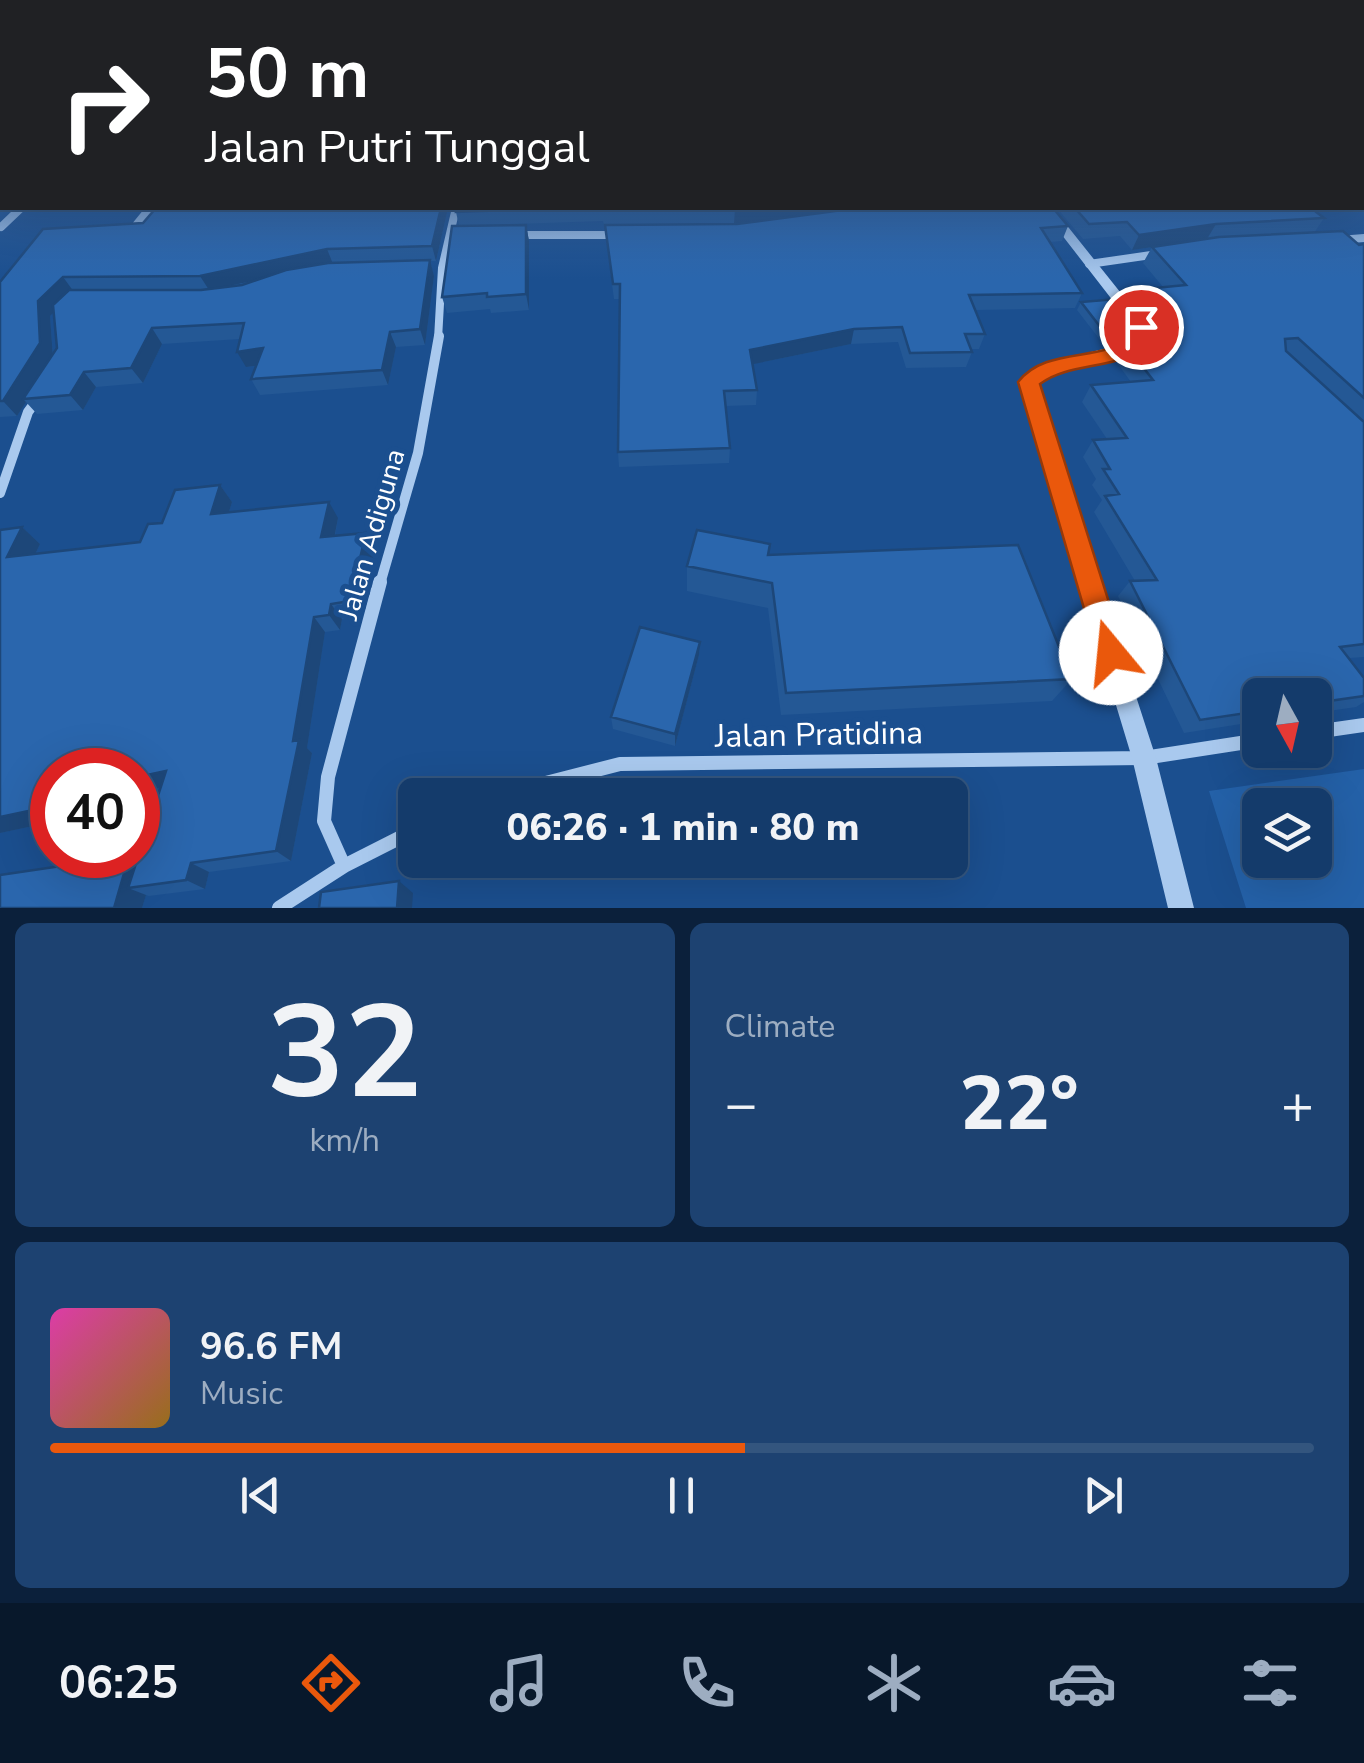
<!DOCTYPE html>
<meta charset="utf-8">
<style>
:root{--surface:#143b6b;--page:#1d4271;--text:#f1f3f6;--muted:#9dadc1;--line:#33557e;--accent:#ea580c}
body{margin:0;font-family:"Nunito Sans",sans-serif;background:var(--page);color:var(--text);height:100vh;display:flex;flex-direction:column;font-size:38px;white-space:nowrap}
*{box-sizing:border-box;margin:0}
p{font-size:32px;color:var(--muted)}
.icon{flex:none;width:55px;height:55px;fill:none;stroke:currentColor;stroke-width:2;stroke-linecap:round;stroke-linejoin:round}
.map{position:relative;height:908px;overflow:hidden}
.side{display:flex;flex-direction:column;gap:15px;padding:15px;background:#0b203b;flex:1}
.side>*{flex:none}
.banner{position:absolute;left:0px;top:0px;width:1365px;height:210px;box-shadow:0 10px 40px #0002,0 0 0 2px var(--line);background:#202124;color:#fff;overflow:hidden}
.needle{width:65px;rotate:172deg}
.tools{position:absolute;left:1242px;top:678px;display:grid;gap:20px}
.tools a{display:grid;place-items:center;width:90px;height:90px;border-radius:15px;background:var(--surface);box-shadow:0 10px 40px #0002,0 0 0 2px var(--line);font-size:50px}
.speed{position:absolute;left:30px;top:748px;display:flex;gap:20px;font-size:50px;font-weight:700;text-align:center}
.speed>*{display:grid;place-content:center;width:130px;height:130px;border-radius:50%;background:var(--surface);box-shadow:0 10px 40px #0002,0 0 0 2px var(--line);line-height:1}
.speed .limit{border:15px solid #d22;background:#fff;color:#111}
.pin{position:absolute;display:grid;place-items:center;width:85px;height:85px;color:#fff;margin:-42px;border:5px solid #fff;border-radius:50%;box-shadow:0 2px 10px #0007}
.me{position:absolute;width:110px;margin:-55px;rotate:343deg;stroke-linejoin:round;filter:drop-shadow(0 0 8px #0008)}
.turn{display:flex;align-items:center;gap:35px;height:210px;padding:0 40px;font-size:45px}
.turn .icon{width:130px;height:130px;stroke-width:2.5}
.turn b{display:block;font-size:70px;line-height:85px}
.big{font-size:75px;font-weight:800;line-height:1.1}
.side .widget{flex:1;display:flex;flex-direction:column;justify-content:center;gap:15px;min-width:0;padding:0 35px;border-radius:15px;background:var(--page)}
.side .dial{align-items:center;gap:0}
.dial b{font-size:130px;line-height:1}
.song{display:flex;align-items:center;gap:30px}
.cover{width:120px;height:120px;border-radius:15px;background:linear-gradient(135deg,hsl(320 70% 55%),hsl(40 70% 35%))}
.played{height:10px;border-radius:5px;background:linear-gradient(90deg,var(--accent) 55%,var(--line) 55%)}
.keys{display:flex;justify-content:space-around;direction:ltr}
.heat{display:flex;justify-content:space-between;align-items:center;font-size:55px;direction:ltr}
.side .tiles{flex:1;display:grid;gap:15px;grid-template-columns:1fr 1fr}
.widget:last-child{grid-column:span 2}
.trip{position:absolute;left:398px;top:778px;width:570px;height:100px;border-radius:15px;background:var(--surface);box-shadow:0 10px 40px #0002,0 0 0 2px var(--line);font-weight:800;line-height:100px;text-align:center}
.tabs{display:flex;height:160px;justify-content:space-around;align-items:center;background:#08182b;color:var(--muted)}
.tabs .icon{width:70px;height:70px}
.tabs .selected{color:var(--accent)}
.tabs b{font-size:45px;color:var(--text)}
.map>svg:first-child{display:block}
.green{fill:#2461a8;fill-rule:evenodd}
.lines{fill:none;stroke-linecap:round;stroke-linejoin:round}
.minor-far2{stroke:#a9c9ee;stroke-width:8}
.minor-far1{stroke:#a9c9ee;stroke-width:10}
.minor{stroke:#a9c9ee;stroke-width:14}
.tertiary{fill:#a9c9ee;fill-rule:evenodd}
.wall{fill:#245895;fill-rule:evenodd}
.shaded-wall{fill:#1d4779}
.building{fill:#2a66ad;stroke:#1d4779;stroke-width:2.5}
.route{fill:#ea580c;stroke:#983908;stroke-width:2.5}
.labels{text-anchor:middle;stroke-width:10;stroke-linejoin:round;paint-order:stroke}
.street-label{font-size:28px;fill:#fff;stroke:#1b4f8f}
.near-street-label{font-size:32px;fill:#fff;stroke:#1b4f8f}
</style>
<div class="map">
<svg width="1364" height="908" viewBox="0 0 1364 908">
<rect width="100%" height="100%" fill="#1b4f8f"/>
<path class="green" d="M 1364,769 L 1364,908 L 1246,908 L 1209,791 ZM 1260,805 L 1315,805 L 1315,860 L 1260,860 Z"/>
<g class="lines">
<path class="minor-far2" d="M 137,224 L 150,208
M 1,227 L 21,208
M 516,235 L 619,235
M 1339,240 L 1364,238
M 1089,264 L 1158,254
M 438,339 L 442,268 L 456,208"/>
<path class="minor-far1" d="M 0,493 L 28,412 L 39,397
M 380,584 L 418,453 L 439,336"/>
<path class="minor" d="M 1315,732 L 1364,725
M 499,795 L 620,764 L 1144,758 L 1260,740
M 344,866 L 324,821 L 328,777 L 380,582
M 279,908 L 344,866 L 415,830"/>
<path class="tertiary" d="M 1041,208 L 1053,208 L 1148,327 L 1151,339 L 1142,350 L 1053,372 L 1037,384 L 1037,391 L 1156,758 L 1194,908 L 1168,908 L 1132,758 L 1021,391 L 1023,378 L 1042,364 L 1132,342 L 1135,338 L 1134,328 Z"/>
</g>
<path class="wall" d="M 1362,152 L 1364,152 L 1364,185 L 1362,184 Z
M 156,208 L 448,208 L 436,261 L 430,261 L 434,276 L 425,345 L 396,347 L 388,385 L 260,395 L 251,379 L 256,366 L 246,367 L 240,339 L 162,344 L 143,383 L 96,387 L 83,410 L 37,414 L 26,402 L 17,416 L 0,417 L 0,282 L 143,223 ZM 53,312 L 57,348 L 53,355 L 50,316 Z
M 457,208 L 1053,208 L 1068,226 L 1062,241 L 1050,242 L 1082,293 L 1075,308 L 975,310 L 985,334 L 979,349 L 971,349 L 972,352 L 966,367 L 906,368 L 898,342 L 851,344 L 753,364 L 757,390 L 756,405 L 725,406 L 730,448 L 729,463 L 619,467 L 618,452 L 620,299 L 614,299 L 606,240 L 734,224 L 604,225 L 603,221 L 486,225 L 526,225 L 529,241 L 529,310 L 491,313 L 490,309 L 447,313 L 442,297 L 459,226 L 456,212 Z
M 1057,208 L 1311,208 L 1324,218 L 1314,233 L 1359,245 L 1364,244 L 1364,657 L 1349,658 L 1364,678 L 1364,702 L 1356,707 L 1315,713 L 1315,695 L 1260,695 L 1260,721 L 1184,733 L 1118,596 L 1130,581 L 1135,581 L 1094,512 L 1102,500 L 1092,485 L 1096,479 L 1083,457 L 1093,440 L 1107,439 L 1082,402 L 1091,385 L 1131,382 L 1115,360 L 1125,344 L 1153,337 L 1151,325 L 1135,305 L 1144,289 L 1163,287 L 1143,263 L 1152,247 L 1212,238 L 1132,250 L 1120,236 L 1083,239 Z
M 1081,302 L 1131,337 L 1104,345 L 1077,310 Z
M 220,485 L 232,502 L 229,512 L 338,518 L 335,536 L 375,549 L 360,617 L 342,619 L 340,630 L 325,632 L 307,748 L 312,753 L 291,861 L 209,872 L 205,889 L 149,896 L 146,895 L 142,908 L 0,908 L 129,856 L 137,860 L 160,788 L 52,770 L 52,822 L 0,833 L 22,527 L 40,544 L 35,554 L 140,542 Z
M 768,555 L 1072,679 L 1052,701 L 781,715 L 768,608 L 687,591 L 687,566 Z
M 700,642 L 699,655 L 675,746 L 613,729 L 611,717 Z"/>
<path class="shaded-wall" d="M 441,208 L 448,208 L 436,261 L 432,246 Z
M 746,208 L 860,208 L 734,224 L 735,209 Z
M 1216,224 L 1207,239 L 1132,250 L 1139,235 Z
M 526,225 L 529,241 L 529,310 L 526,294 Z
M 327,249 L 333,264 L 209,290 L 200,276 Z
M 430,260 L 434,276 L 425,345 L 420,329 Z
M 63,277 L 74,292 L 50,316 L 53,358 L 23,399 L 26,402 L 17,416 L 3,401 L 38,301 Z
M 152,328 L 162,344 L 143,383 L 131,368 Z
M 854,329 L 851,344 L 749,365 L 750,350 Z
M 1136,329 L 1131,337 L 1104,345 L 1108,337 Z
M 390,332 L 396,347 L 388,385 L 382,370 Z
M 263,348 L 271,364 L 246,367 L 237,352 Z
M 84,372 L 96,387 L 83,410 L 70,395 Z
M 220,485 L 232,502 L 223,531 L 211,514 Z
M 329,502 L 338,518 L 331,554 L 321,537 Z
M 22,527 L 40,544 L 26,573 L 7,557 Z
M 366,533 L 375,549 L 360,617 L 350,601 Z
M 331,604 L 342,619 L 340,630 L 329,615 Z
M 314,617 L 325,632 L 307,748 L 312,753 L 291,861 L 276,851 Z
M 700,642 L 699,655 L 675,746 L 675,734 Z
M 166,771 L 183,783 L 138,792 L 138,777 Z
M 52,806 L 52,822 L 0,833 L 0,817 Z
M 129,856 L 153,868 L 128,888 L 146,895 L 142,908 L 114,908 Z
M 191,863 L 209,872 L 205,889 L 186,880 Z
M 399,881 L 413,893 L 412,908 L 397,908 Z"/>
<path class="building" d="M 156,208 L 441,208 L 432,246 L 327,249 L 200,276 L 63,277 L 38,301 L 40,343 L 3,401 L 0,401 L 0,282 L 43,229 L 143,223 Z
M 457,208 L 562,208 L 456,212 Z
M 602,208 L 746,208 L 603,210 Z
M 858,208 L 1053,208 L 1068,226 L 1041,228 L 1082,293 L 969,295 L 985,334 L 965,334 L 972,352 L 910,353 L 902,327 L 854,329 L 750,350 L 757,390 L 724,391 L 730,448 L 618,452 L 620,284 L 613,284 L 605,225 L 737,224 Z
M 1075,208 L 1311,208 L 1324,218 L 1216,224 L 1139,235 L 1127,222 L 1089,224 Z
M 526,225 L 526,294 L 487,297 L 487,293 L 442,297 L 452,226 Z
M 1343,231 L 1359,245 L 1364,244 L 1364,398 L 1298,338 L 1285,339 L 1286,351 L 1364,422 L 1364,644 L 1340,647 L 1364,678 L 1364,696 L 1315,703 L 1315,695 L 1260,695 L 1260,711 L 1200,720 L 1130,581 L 1157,580 L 1105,496 L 1119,494 L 1103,469 L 1110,469 L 1093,440 L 1127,438 L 1091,385 L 1153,380 L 1125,344 L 1153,337 L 1164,325 L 1161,308 L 1144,289 L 1186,285 L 1152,247 L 1219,237 Z
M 430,260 L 420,329 L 390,332 L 382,370 L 251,379 L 263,348 L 237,352 L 244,323 L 152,328 L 131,368 L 84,372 L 70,395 L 23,399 L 57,348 L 53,305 L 69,290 L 201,290 L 242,285 L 286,270 L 328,263 Z
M 1117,299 L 1136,329 L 1108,337 L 1081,302 Z
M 220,485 L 211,514 L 329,502 L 321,537 L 366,533 L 350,601 L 331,604 L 329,615 L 314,617 L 293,741 L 299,740 L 276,851 L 191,863 L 186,880 L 128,888 L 166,771 L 138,777 L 138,770 L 52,770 L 52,806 L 0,817 L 0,530 L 22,527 L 7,557 L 140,542 L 148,524 L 162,523 L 175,490 Z
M 697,530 L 770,544 L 768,555 L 1018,545 L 1072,679 L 786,693 L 772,583 L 687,566 Z
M 640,627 L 700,642 L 675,734 L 611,717 Z
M 129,856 L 114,908 L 0,908 L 0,875 Z
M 399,881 L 397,908 L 319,908 L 321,892 Z"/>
<linearGradient id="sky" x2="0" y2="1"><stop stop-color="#0f2b4f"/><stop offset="0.54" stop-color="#39639b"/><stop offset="1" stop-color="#39639b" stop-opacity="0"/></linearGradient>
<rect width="1364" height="279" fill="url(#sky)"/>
<path class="route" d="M 1141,321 L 1148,323 L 1153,338 C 1126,373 1073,359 1040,384 L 1125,653 L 1121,662 L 1111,666 L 1101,662 L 1097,653 L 1018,382 C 1046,346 1100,363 1133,337 L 1134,323 Z"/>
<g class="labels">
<g class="street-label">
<text transform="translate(371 534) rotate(-74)" y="10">Jalan Adiguna</text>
</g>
<g class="near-street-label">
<text transform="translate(819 734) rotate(-1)" y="11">Jalan Pratidina</text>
</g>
</g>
</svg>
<div class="tools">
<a><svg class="needle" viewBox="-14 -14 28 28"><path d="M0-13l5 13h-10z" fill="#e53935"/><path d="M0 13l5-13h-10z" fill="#9dadc1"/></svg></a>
<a><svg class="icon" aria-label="layers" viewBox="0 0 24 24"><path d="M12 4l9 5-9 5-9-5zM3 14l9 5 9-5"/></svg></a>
</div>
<div class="speed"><div class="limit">40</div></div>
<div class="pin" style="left:1141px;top:327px;background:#d93025"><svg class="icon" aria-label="arrive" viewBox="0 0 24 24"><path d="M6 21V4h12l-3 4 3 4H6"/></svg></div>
<svg class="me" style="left:1111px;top:653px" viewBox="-20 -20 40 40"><circle r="19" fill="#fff"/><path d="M0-13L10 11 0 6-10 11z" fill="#ea580c"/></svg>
<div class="trip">06:26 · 1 min · 80 m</div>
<div class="banner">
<div class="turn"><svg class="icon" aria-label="right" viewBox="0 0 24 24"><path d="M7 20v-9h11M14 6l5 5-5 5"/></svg><div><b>50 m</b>Jalan Putri Tunggal</div></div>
</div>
</div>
<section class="side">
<div class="tiles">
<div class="widget dial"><b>32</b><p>km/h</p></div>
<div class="widget"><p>Climate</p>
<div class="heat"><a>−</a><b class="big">22°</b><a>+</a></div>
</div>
<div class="widget">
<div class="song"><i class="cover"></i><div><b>96.6 FM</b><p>Music</p></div></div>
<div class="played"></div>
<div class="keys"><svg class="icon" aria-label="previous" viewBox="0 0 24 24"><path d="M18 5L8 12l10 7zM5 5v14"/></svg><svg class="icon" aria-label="pause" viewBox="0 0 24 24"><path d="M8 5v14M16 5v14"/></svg><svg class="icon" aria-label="next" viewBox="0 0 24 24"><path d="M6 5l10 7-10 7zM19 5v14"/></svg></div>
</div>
</div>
</section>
<nav class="tabs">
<b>06:25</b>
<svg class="icon selected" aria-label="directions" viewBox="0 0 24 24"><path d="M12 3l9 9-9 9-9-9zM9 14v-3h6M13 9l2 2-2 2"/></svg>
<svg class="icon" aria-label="music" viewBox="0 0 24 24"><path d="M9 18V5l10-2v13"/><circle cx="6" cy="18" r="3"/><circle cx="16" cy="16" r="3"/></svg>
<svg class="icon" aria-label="phone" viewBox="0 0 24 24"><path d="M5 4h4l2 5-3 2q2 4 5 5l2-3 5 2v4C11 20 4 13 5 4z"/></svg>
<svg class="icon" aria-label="climate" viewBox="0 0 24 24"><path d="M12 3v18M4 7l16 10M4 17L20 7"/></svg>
<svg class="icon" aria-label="car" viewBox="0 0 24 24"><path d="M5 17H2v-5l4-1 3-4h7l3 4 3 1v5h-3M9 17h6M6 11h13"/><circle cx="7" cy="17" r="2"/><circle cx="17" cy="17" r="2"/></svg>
<svg class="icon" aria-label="filters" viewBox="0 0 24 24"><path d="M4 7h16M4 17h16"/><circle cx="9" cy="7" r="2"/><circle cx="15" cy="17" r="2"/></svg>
</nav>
